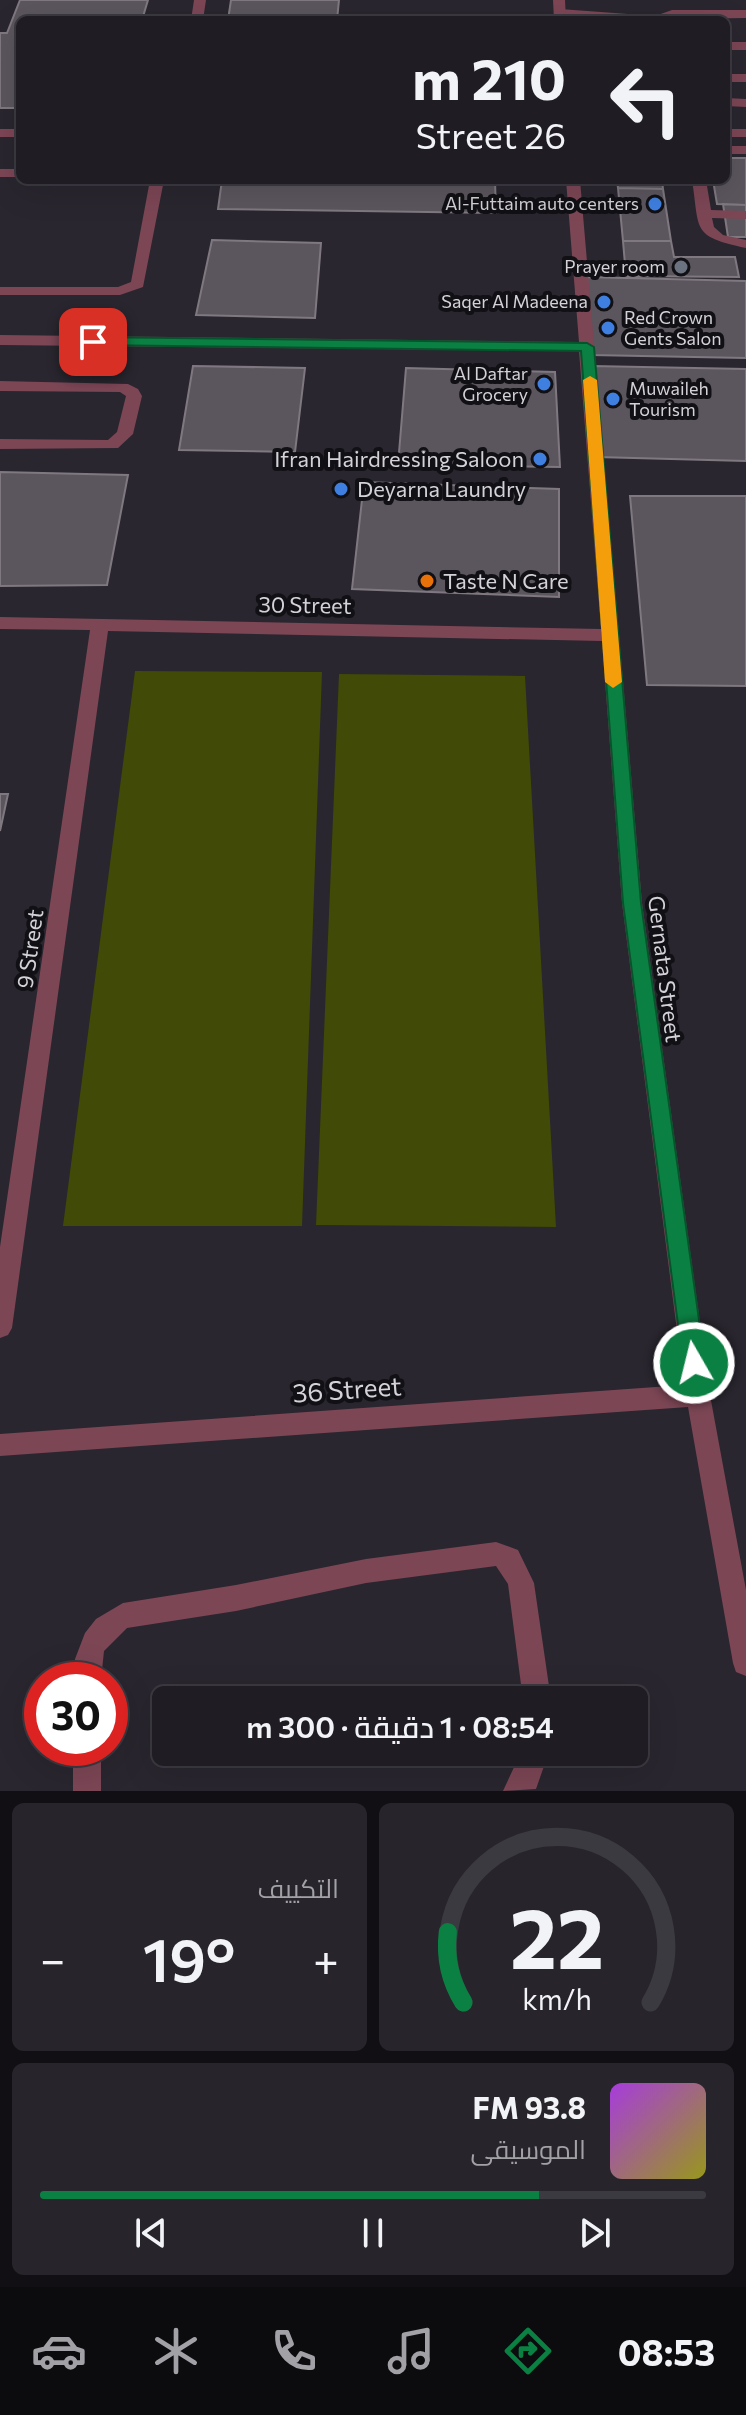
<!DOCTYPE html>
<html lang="ar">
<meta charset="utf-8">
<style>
:root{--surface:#1f1c23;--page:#27252b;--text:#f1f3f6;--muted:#a1a1a6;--line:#3c3a41;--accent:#0b8043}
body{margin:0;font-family:Commissioner,Cairo,sans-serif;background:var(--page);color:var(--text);direction:rtl;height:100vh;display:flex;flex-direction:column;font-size:30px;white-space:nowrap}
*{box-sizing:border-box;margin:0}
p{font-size:26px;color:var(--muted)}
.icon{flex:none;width:44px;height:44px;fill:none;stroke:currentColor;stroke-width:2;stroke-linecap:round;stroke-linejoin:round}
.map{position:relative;height:1791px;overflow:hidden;direction:ltr}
.panel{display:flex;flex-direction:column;gap:12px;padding:12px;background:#110f13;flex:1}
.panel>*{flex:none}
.hud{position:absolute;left:16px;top:16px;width:714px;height:168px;border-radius:12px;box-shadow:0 8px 32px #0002,0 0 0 2px var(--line);direction:rtl;background:#1f1c23;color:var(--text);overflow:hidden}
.speed{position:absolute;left:24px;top:1662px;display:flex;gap:16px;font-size:40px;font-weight:700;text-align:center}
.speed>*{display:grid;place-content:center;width:104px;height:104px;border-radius:50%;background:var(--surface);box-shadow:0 8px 32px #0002,0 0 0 2px var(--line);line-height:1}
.speed .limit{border:12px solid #d22;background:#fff;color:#111}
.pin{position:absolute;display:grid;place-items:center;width:68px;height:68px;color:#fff;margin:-34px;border-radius:16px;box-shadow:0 4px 12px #0006}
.me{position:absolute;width:88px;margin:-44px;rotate:352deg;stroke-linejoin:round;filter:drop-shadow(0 0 6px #0008)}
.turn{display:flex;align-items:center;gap:28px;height:168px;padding:0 32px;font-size:36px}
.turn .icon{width:104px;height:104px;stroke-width:2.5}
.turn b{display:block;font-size:56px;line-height:68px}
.big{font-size:60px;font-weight:600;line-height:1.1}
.panel .tile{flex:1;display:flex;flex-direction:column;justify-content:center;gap:12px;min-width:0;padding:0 28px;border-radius:12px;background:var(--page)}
.panel .dial{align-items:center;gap:0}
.dial svg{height:208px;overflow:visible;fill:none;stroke:var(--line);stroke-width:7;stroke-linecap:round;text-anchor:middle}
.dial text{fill:var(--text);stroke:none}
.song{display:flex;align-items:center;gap:24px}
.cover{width:96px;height:96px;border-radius:12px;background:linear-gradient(135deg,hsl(280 70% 55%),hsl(60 70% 35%))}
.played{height:8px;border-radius:4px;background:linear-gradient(90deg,var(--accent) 75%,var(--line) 75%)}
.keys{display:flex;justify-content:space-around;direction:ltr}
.heat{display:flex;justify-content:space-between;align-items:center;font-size:44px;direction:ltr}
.panel .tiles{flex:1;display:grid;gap:12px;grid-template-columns:1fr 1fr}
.tile:last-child{grid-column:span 2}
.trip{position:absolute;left:152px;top:1686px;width:496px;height:80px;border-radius:12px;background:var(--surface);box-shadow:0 8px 32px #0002,0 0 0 2px var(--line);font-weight:600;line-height:80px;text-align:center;direction:rtl}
.dock{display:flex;height:128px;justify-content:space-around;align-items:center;background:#0c0b0e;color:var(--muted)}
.dock .icon{width:56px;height:56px}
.dock .current{color:var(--accent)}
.dock b{font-size:36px;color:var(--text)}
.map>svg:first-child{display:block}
.green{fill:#414a06}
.building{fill:#5b555d;stroke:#7f7881;stroke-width:2}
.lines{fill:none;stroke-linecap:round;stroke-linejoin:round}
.service{fill:#7c4655;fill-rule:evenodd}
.minor{fill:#7c4655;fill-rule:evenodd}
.route{fill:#0b8043;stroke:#07532c;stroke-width:2}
.slow{fill:#f59e0b}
.shop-dot{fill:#3f7fe0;stroke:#111014;stroke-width:3}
.worship-dot{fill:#6b7280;stroke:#111014;stroke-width:3}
.food-dot{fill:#e8710a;stroke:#111014;stroke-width:3}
.labels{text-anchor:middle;stroke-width:8;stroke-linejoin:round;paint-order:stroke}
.far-poi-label{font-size:18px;fill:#d4d2d8;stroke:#111014;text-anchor:end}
.poi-label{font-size:22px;fill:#d4d2d8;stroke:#111014;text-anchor:start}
.street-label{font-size:22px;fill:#d4d2d8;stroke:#111014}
.near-street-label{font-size:26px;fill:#d4d2d8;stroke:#111014}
</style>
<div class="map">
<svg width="746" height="1791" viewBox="0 0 746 1791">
<rect width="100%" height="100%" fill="#29262f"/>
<path class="green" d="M 135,671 L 322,672 L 302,1226 L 63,1226 Z
M 339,674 L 525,676 L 556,1227 L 316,1225 Z"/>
<path class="building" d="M 20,0 L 148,0 L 142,20 L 20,20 L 20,108 L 0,108 L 0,33 L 7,33 Z
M 231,0 L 339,0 L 337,20 L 228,20 Z
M 726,158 L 746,158 L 746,205 L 717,204 L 713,180 L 726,180 Z
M 222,180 L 495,180 L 496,213 L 218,209 Z
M 617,180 L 662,180 L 663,189 L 618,188 Z
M 618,188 L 663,189 L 671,241 L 623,241 Z
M 723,204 L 746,205 L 746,237 L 728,237 Z
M 212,240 L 321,243 L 315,318 L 196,315 Z
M 623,241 L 671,241 L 674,257 L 735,257 L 739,277 L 626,276 Z
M 587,277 L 746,281 L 746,358 L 591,355 Z
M 193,366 L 305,368 L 295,452 L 179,450 Z
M 592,366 L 746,369 L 746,461 L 597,457 Z
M 406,368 L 555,372 L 560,467 L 398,465 Z
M 0,472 L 128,475 L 107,585 L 0,586 Z
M 364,482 L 559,489 L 559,597 L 352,589 Z
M 630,496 L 746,496 L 746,686 L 647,685 Z
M 0,794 L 8,794 L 0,831 Z"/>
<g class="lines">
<path class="service" d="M 560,9 L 655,16 L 672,10 L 746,10 L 746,18 L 613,20 L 556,16 L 554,13 Z
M 726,42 L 746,42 L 746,50 L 726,50 Z
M 726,74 L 746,74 L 746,82 L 726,82 Z
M 726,98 L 746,99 L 746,107 L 726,106 Z
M 726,129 L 746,129 L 746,137 L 726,137 Z
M 726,146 L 746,146 L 746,154 L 726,154 Z
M 0,169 L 20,169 L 20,177 L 0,177 Z
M 150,180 L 164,180 L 143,287 L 120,295 L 0,295 L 0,287 L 118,287 L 131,282 Z
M 692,180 L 706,180 L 711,210 L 746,211 L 746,219 L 712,218 L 714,227 L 723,235 L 746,240 L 746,248 C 691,236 700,231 692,180 Z
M 0,381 L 128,384 L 138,389 L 142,396 L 133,434 L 118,448 L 0,449 L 0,439 L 108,440 L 117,432 L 126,396 L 120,392 L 0,391 Z
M 496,1542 L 518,1550 L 534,1583 L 551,1700 L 523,1700 L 508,1584 L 496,1566 L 366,1583 L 236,1611 L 127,1628 L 104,1651 L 101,1680 L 73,1680 L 75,1659 L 85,1633 L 96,1619 L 123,1603 L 236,1585 L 366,1559 Z
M 73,1748 L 101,1748 L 101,1791 L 73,1791 Z
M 521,1752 L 549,1752 L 536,1789 L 503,1791 Z"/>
<path class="minor" d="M 194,0 L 206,0 L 203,20 L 191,20 Z
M 553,0 L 565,0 L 566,20 L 554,20 Z
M 0,129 L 20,129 L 20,137 L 0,137 Z
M 566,180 L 580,180 L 642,903 L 710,1395 L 746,1590 L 746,1676 L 736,1672 L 733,1663 L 688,1407 L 0,1456 L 0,1434 L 684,1385 L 622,903 L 602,641 L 108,631 L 12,1328 L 8,1335 L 0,1338 L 0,1247 L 90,630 L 0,629 L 0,617 L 601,629 L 579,351 L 0,345 L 0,335 L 579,342 Z"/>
</g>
<path class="route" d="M 93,337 L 587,343 L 594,347 L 641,903 L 705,1363 L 702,1370 L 694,1373 L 686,1370 L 683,1363 L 623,903 L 581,351 L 88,345 L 86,342 Z"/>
<path class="slow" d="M 590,376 L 597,380 L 622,682 L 613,688 L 605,682 L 583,380 Z"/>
<g class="shop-dot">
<circle cx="655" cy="204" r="8"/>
<circle cx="604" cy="302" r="8"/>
<circle cx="608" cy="328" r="8"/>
<circle cx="544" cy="384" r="8"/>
<circle cx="613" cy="399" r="8"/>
<circle cx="540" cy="459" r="8"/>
<circle cx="341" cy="489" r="8"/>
</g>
<circle class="worship-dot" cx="681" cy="267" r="8"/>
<circle class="food-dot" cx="427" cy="581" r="8"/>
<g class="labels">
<g class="far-poi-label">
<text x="639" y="210">Al-Futtaim auto centers</text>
<text x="665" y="273">Prayer room</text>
<text x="588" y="308">Saqer Al Madeena</text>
<text x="624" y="324" text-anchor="start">Red Crown<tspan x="624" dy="21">Gents Salon</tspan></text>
<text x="528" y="380">Al Daftar<tspan x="528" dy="21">Grocery</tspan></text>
<text x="629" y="395" text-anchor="start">Muwaileh<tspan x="629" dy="21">Tourism</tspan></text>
</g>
<g class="poi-label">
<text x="524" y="467" text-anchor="end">Ifran Hairdressing Saloon</text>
<text x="357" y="497">Deyarna Laundry</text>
<text x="443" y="589">Taste N Care</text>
</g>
<g class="street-label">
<text transform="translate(305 605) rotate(1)" y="8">30 Street</text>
<text transform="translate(30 949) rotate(-82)" y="8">9 Street</text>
<text transform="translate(665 969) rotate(83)" y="8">Gernata Street</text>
</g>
<g class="near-street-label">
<text transform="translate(347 1390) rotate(-4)" y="9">36 Street</text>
</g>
</g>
</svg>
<div class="speed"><div class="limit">30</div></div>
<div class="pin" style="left:93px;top:342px;background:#d93025"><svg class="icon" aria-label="arrive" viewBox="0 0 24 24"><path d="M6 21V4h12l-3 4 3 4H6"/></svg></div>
<svg class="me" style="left:694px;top:1363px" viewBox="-20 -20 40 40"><circle r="17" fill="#0b8043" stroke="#fff" stroke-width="3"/><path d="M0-11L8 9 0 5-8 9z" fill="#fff"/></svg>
<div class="trip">08:54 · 1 دقيقة · 300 m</div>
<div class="hud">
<div class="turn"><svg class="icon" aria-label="left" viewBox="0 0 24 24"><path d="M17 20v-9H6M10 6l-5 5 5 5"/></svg><div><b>210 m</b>26 Street</div></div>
</div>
</div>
<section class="panel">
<div class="tiles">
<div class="tile dial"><svg viewBox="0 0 100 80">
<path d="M14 69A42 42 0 1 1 86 69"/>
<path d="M14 69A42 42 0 0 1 8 42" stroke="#0b8043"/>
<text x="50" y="56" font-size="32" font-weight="700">22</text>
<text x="50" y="72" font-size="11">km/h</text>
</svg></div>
<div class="tile"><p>التكييف</p>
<div class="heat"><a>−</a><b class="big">19°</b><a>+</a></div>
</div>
<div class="tile">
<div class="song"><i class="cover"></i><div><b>93.8 FM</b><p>الموسيقى</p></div></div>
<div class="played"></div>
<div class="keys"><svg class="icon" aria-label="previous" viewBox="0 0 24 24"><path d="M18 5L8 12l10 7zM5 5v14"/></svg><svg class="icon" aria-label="pause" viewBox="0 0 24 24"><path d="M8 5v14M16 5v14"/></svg><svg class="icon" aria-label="next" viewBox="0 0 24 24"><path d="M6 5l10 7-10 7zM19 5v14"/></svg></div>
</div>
</div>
</section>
<nav class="dock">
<b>08:53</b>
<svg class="icon current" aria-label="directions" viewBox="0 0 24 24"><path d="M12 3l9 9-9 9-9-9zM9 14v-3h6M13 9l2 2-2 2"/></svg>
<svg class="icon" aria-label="music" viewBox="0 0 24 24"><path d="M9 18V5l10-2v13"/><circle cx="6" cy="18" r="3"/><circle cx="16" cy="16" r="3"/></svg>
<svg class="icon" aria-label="phone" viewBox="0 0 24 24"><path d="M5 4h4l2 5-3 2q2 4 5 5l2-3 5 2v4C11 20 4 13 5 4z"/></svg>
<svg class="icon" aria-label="climate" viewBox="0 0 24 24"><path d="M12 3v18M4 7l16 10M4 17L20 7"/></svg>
<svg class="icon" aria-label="car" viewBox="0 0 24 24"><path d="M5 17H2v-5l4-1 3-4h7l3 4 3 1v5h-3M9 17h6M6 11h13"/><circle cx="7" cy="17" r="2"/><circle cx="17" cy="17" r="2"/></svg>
</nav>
